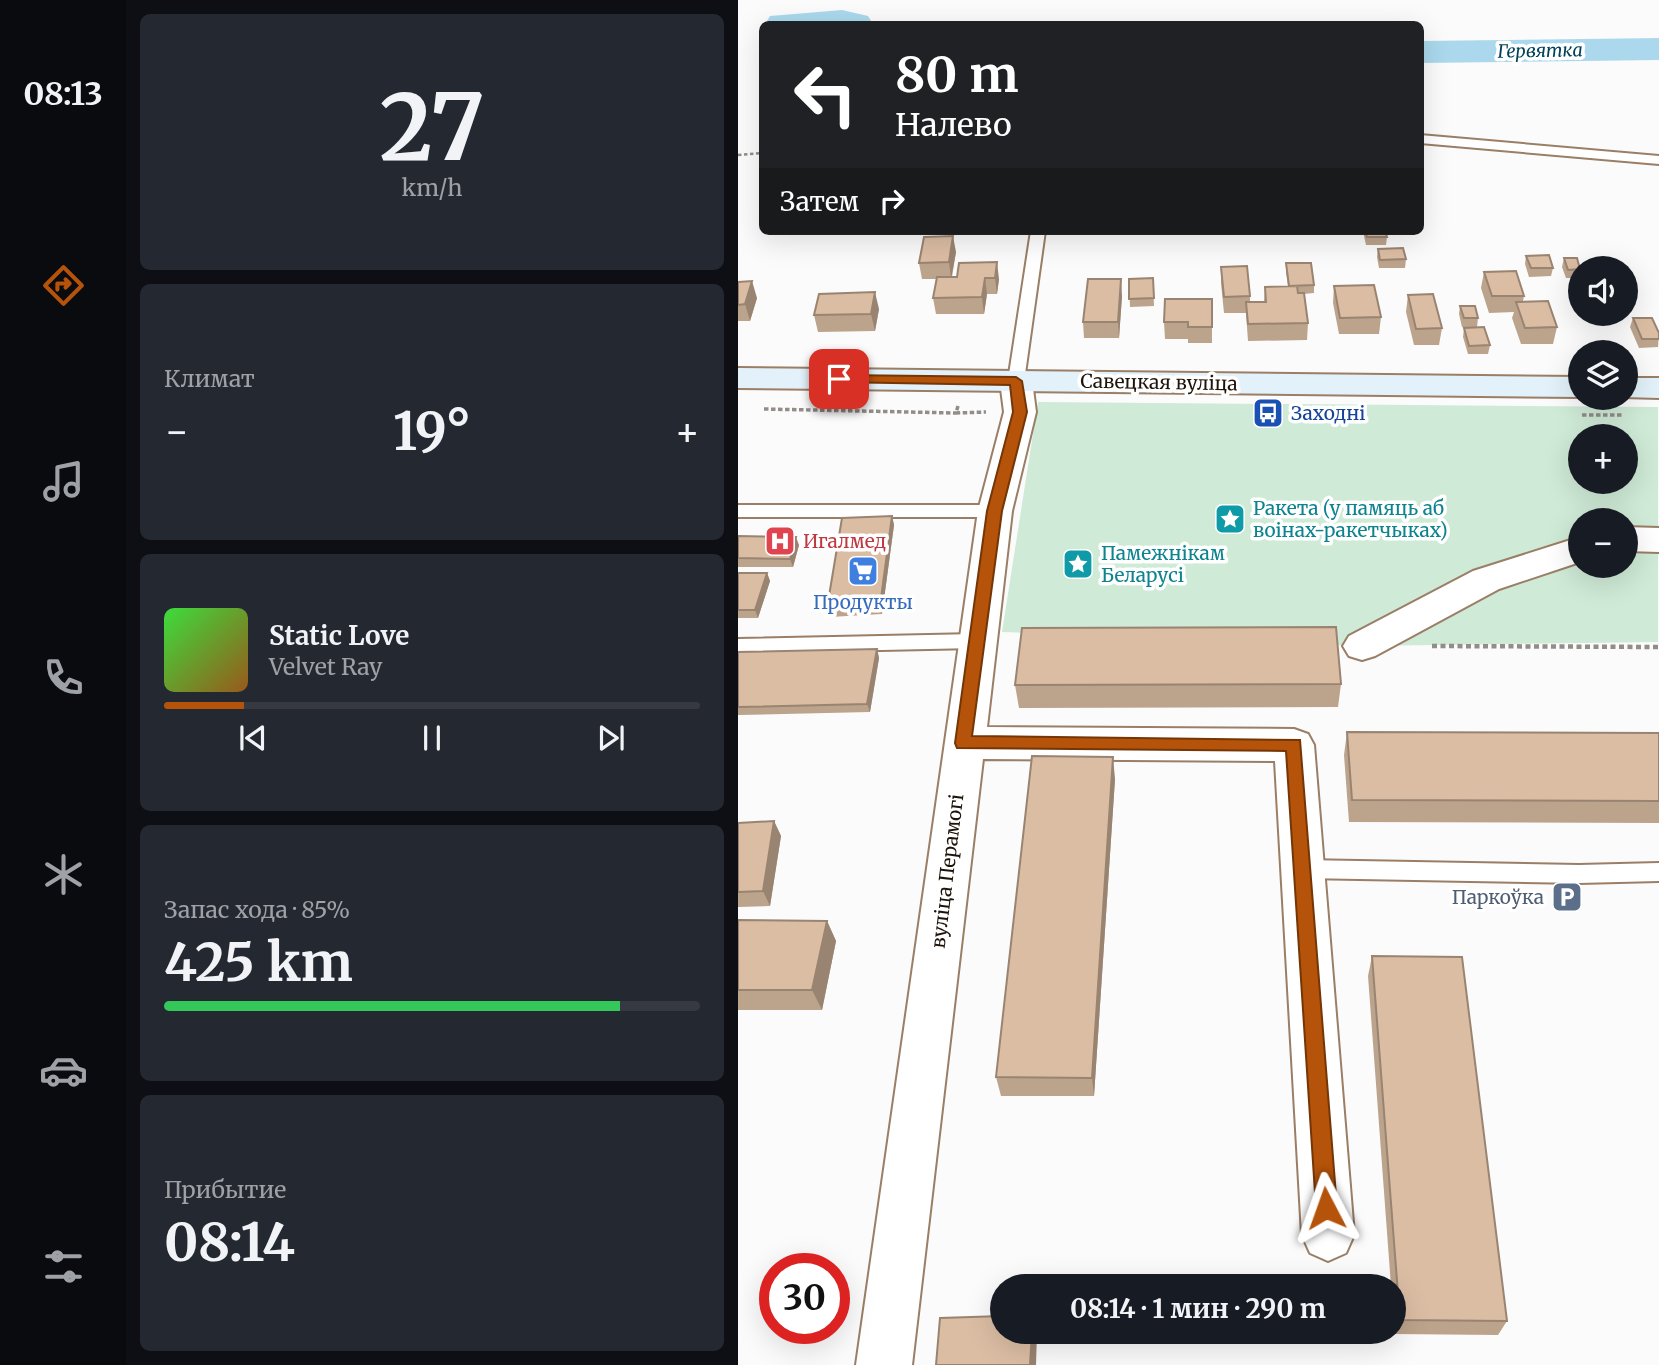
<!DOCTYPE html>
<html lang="ru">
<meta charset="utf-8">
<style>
:root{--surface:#171b24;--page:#242831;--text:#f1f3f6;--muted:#9ea1a6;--line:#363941;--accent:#b45309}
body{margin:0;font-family:Merriweather,serif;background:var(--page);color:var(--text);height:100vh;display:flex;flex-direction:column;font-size:26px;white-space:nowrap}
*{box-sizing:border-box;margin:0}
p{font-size:23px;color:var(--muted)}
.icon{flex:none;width:38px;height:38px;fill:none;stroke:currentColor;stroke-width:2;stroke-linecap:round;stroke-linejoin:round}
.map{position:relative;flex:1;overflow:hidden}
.sheet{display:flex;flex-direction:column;gap:14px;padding:14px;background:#0d0f14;width:612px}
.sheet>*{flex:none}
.top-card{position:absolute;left:21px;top:21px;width:665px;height:214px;border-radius:10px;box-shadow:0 7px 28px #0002;background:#202124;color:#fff;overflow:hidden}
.fabs{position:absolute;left:830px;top:256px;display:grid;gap:14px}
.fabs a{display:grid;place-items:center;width:70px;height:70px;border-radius:50%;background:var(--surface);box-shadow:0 7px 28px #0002;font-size:35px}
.speed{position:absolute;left:21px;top:1253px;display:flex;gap:14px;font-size:35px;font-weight:700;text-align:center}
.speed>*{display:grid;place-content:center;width:91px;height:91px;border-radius:50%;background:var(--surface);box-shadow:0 7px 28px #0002;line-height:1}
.speed .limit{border:10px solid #d22;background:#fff;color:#111}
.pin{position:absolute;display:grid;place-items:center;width:60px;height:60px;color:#fff;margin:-30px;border-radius:14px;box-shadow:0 4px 10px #0006}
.me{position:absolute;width:77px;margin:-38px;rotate:356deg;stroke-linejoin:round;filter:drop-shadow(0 0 5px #0008)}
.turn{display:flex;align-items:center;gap:24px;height:147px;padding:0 21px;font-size:32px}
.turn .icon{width:91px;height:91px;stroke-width:2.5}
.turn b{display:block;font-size:49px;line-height:60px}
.then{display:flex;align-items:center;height:66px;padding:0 21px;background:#0003;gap:14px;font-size:26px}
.big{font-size:52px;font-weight:700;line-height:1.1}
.sheet .widget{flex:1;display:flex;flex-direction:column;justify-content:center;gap:10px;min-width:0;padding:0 24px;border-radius:10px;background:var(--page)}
.sheet .dial{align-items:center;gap:0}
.dial b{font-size:91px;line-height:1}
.song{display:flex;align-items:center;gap:21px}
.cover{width:84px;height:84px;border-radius:10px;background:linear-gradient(135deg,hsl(120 70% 55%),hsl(30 70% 35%))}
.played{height:7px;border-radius:4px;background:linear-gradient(90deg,var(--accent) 15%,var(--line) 15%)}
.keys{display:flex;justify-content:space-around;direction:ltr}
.heat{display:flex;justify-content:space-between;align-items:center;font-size:38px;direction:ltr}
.charge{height:10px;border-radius:5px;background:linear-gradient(90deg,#34c759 85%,var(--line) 0)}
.trip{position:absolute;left:252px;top:1274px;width:416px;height:70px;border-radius:35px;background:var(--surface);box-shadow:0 7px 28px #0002;font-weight:700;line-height:70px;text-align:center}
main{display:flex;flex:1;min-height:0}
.dock{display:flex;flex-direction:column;width:126px;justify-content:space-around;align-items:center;background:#090b0e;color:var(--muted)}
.dock .icon{width:49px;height:49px}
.dock .on{color:var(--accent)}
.dock b{font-size:32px;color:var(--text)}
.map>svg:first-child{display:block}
.green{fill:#cfead7;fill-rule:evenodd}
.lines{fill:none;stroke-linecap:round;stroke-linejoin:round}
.river{fill:#abd8ed;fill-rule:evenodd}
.lane-casing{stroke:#9a7e66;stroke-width:4}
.street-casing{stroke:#9a7e66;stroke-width:4}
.secondary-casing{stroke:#9a7e66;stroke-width:4}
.path-far2{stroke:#928d88;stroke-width:2.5;stroke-dasharray:3.5 2.5;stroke-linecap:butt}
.path-far1{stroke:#928d88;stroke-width:3.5;stroke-dasharray:4.5 2.5;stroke-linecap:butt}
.path{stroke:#928d88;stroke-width:4.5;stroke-dasharray:5 3.5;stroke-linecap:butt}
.lane{fill:#fff;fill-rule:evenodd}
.street{fill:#fff;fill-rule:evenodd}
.secondary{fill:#e3f2fa;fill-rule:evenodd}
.wall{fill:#bca38c}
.shaded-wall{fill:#998472}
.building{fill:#dbbda3;stroke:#998472;stroke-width:2}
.route{fill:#b45309;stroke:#753606;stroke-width:2}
.labels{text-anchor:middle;stroke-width:7;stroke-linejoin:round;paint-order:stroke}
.far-water-label{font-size:18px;font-style:italic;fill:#014258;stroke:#fff}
.street-label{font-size:19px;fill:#1e140a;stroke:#fff}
.transit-label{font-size:19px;fill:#164399;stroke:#fff;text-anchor:start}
.culture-label{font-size:19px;fill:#0d838f;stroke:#fff;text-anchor:start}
.health-label{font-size:19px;fill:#be3a42;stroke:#fff;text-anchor:start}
.shop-label{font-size:19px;fill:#366cbe;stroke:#fff}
.service-label{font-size:19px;fill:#4e5e75;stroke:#fff;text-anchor:end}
</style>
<main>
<nav class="dock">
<b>08:13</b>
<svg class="icon on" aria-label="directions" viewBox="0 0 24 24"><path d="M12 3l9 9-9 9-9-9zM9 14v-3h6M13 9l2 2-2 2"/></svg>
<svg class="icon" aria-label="music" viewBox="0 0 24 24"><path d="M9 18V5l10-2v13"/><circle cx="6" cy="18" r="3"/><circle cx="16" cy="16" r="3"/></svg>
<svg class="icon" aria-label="phone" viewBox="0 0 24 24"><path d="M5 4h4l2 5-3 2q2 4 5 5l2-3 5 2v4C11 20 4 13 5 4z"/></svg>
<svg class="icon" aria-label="climate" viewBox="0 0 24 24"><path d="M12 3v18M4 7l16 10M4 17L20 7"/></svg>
<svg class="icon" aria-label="car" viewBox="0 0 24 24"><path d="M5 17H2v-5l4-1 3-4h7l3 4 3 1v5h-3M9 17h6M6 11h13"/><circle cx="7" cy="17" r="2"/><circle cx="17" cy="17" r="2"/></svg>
<svg class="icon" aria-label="filters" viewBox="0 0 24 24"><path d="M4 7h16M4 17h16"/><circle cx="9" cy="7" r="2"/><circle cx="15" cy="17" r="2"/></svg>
</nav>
<section class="sheet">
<div class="widget dial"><b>27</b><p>km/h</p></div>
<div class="widget"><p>Климат</p>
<div class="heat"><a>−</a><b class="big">19°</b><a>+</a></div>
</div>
<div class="widget">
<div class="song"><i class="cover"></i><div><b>Static Love</b><p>Velvet Ray</p></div></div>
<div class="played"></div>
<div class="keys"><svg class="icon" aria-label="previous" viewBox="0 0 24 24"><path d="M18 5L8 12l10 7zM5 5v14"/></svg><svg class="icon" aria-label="pause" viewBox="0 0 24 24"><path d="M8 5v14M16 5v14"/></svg><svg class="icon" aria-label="next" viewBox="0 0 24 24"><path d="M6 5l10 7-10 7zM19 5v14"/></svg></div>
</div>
<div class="widget"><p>Запас хода · 85%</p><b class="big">425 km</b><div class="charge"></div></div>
<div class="widget"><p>Прибытие</p><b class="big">08:14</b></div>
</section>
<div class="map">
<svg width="921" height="1365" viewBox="0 0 921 1365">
<rect width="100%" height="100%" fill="#fbfbfb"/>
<path class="green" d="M 300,402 L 920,407 L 920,642 L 624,646 L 264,632 ZM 842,436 L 887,436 L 887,481 L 842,481 ZM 842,520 L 887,520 L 887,565 L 842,565 Z"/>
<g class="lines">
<path class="river" d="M 104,10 L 130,16 L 135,24 L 27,24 L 32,16 Z
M 921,38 L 921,60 L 682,63 L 682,41 Z"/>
<g class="lane-casing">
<path id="lane" d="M 682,135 L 921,156 L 921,164 L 682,143 Z
M 293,231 L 307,231 L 286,381 L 278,386 L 270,381 Z
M 0,505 L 257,505 L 266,511 L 257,517 L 0,517 Z
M 238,634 L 245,636 L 247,641 L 245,646 L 238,648 L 0,653 L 0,639 Z
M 565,860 L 841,865 L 921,863 L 921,881 L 841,883 L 565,878 L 557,876 L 554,869 L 557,862 Z"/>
</g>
<g class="street-casing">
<path id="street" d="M 278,371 L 289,374 L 294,381 L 298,412 L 274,511 L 249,727 L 556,729 L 570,734 L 576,745 L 616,1235 L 608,1253 L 590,1261 L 572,1253 L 564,1235 L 537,761 L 245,759 L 174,1365 L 118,1365 L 240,511 L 266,412 L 262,381 L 267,374 Z
M 887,527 L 921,528 L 921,552 L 887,551 Z
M 842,537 L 842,562 L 761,589 L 637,656 L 624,660 L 611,656 L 605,646 L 611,636 L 735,571 Z"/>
</g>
<g class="secondary-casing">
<path id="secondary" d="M 0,368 L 842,377 L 842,397 L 0,388 Z
M 887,378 L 921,378 L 921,398 L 885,397 L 887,397 Z"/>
</g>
<path class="path-far2" d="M 0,155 L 24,153"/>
<path class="path-far1" d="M 220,406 L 218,413 L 248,412
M 26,409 L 218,413
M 844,415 L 885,415"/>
<path class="path" d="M 694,646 L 921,647"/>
<use href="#lane" class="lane"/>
<use href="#street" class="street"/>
<use href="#secondary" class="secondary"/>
</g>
<path class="wall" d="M 626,231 L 647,231 L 649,237 L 648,245 L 628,245 L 626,236 Z
M 640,249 L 668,259 L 667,268 L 641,268 L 639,257 Z
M 218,252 L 214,277 L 219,277 L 221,263 L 261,279 L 259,294 L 249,294 L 246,314 L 198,314 L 195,298 L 199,279 L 184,279 L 181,263 Z
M 788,256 L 815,268 L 813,276 L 791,277 L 787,264 Z
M 826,258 L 842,268 L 841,277 L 842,277 L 842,311 L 835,293 L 839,278 L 828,278 L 824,267 Z
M 548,263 L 576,285 L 576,293 L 566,294 L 570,323 L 569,340 L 510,341 L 508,313 L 486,313 L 483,283 L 483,267 L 512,296 L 512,302 L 526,302 L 527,287 L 550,286 L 548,272 Z
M 746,272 L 786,296 L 785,301 L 819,327 L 815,344 L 783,344 L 774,318 L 776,312 L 751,313 L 743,288 Z
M 415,278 L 416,306 L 392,307 L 391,279 Z
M 0,282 L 19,298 L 12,321 L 0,321 Z
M 596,286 L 643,317 L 641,334 L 601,334 L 595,303 Z
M 887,291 L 891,300 L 887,312 Z
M 670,295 L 704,328 L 701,345 L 676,345 L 668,312 Z
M 384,296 L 381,338 L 346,338 L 345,322 Z
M 474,299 L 474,343 L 450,343 L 450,339 L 427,339 L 426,322 Z
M 722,306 L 740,318 L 739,327 L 724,327 L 721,314 Z
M 141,309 L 137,331 L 80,332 L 76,315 Z
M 843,313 L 887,313 L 886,316 L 844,317 Z
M 895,318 L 921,333 L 920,347 L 901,348 L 892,327 Z
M 726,328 L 752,345 L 750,354 L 730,354 L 725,337 Z
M 154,516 L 156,525 L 144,614 L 92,617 L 89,608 Z
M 0,536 L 61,545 L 55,567 L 0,567 Z
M 0,573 L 29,573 L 32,581 L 20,618 L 0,618 Z
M 139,649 L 141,658 L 132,712 L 0,715 L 0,652 Z
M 603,684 L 600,707 L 281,708 L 277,685 Z
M 609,732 L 921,733 L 921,823 L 611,822 L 606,755 Z
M 377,779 L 356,1096 L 263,1096 L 258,1077 Z
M 36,821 L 43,836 L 32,906 L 0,907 L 0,823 Z
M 0,920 L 89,921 L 98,941 L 84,1010 L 0,1010 Z
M 634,956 L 769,1321 L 760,1335 L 656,1334 L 656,1286 L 653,1286 L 630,976 Z"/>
<path class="shaded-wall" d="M 215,236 L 218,252 L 213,279 L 211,262 Z
M 259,262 L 261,279 L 259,294 L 257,278 Z
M 247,278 L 249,294 L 246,314 L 244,297 Z
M 383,279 L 384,296 L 381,338 L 380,322 Z
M 14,281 L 19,298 L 12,321 L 7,304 Z
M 137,292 L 141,309 L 137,331 L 133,314 Z
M 154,516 L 156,525 L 144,614 L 142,606 Z
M 58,537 L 61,545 L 55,567 L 52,559 Z
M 29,573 L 32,581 L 20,618 L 17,610 Z
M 139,649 L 141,658 L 132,712 L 129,704 Z
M 375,757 L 377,779 L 356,1096 L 354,1078 Z
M 36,821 L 43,836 L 32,906 L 25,891 Z
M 89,921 L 98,941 L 84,1010 L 74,990 Z
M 294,1332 L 299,1332 L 298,1365 L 292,1365 Z"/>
<path class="building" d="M 627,231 L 647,231 L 649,237 L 629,237 Z
M 215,236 L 211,262 L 181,263 L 186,237 Z
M 665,248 L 668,259 L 642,260 L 640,249 Z
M 811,255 L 815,268 L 793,268 L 788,256 Z
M 826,258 L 839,258 L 842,269 L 830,270 Z
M 259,262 L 257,278 L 247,278 L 244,297 L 195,298 L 199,277 L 219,277 L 221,263 Z
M 548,263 L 573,263 L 576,285 L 551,286 Z
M 509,266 L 512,296 L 486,297 L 483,267 Z
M 778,271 L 786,296 L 754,296 L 746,272 Z
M 415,278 L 416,298 L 391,299 L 391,279 Z
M 350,279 L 383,279 L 380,322 L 345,322 Z
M 14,281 L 7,304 L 0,305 L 0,282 Z
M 636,285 L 643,317 L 602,318 L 596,286 Z
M 559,286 L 560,293 L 566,293 L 570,323 L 510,324 L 508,302 L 528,302 L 527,287 Z
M 137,292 L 133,314 L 76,315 L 81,294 Z
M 695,294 L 704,328 L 678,329 L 670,295 Z
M 427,299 L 474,299 L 474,327 L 450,327 L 450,322 L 426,322 Z
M 810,301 L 819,327 L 787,328 L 778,302 Z
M 722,306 L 737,306 L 740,318 L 726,318 Z
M 895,318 L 914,318 L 921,333 L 921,339 L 904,339 Z
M 746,327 L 752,345 L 731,346 L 726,328 Z
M 154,516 L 142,606 L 89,608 L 104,518 Z
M 0,536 L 58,537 L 52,559 L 0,558 Z
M 0,573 L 29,573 L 17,610 L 0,610 Z
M 598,627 L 603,684 L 277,685 L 284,628 Z
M 139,649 L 129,704 L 0,707 L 0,652 Z
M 609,732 L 921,733 L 921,801 L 614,800 Z
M 294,756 L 375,757 L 354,1078 L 258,1077 Z
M 36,821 L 25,891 L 0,892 L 0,823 Z
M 0,920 L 89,921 L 74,990 L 0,990 Z
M 634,956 L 724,957 L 769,1321 L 662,1320 Z
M 264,1316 L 264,1332 L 294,1332 L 292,1365 L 198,1365 L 202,1318 Z"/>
<path class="route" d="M 101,375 L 278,377 L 284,381 L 289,412 L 264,511 L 234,736 L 562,740 L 599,1208 L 596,1216 L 588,1219 L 581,1216 L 578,1208 L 548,751 L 219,748 L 217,743 L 249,511 L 275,412 L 272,385 L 96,382 L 96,376 Z"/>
<defs>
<g id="bus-square" transform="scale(1.575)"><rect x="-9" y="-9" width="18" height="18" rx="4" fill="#1a4fb4" stroke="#fff"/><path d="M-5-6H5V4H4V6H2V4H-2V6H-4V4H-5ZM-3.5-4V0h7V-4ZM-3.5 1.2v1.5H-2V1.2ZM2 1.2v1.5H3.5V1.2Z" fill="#fff"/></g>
<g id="sight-square" transform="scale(1.575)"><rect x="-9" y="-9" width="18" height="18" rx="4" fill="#0f9aa8" stroke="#fff"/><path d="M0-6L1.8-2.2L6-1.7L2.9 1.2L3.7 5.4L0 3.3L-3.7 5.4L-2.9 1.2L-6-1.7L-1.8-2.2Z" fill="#fff"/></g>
<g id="hospital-square" transform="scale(1.575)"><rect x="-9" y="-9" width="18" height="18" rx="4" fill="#e0444e" stroke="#fff"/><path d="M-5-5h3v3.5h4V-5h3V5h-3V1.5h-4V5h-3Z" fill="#fff"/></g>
<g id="supermarket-square" transform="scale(1.575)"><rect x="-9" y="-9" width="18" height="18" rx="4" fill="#3f7fe0" stroke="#fff"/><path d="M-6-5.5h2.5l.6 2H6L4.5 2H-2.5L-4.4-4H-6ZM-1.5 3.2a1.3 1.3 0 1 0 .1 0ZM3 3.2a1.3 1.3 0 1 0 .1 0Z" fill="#fff"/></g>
<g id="parking-square" transform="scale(1.575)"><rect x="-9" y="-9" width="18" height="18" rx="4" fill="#5c6f8a" stroke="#fff"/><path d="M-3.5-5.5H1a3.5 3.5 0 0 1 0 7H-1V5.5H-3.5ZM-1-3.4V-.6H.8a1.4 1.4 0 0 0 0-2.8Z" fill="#fff"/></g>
</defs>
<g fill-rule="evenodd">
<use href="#bus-square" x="530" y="413"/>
<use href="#sight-square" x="492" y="519"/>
<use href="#hospital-square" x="42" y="541"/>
<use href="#sight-square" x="340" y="564"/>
<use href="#supermarket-square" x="125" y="571"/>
<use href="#parking-square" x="829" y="897"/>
</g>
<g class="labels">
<g class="far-water-label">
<text transform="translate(802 51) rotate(-1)" y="6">Гервятка</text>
</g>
<g class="street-label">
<text transform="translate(421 382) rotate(1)" y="7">Савецкая вуліца</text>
<text transform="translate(209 871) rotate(-83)" y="7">вуліца Перамогі</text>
</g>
<g class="transit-label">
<text x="553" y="420">Заходні</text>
</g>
<g class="culture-label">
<text x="515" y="515">Ракета (у памяць аб<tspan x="515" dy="22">воінах-ракетчыках)</tspan></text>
<text x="363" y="560">Памежнікам<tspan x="363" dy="22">Беларусі</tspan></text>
</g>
<g class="health-label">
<text x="65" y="548">Игалмед</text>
</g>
<g class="shop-label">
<text x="125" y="609">Продукты</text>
</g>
<g class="service-label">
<text x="806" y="904">Паркоўка</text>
</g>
</g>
</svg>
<div class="fabs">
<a><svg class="icon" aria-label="sound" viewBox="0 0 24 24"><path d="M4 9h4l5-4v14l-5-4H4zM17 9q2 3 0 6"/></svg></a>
<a><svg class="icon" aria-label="layers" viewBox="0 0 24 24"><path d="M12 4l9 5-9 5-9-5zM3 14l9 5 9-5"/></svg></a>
<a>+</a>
<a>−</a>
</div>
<div class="speed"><div class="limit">30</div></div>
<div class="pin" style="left:101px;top:379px;background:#d93025"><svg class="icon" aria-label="arrive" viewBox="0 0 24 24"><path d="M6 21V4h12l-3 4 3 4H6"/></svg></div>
<svg class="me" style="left:588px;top:1208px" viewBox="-20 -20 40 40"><path d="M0-17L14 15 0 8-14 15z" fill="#b45309" stroke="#fff" stroke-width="4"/></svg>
<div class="trip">08:14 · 1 мин · 290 m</div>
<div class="top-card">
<div class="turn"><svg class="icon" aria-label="left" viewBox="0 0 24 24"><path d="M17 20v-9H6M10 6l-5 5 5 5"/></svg><div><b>80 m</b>Налево</div></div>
<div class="then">Затем<svg class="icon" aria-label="right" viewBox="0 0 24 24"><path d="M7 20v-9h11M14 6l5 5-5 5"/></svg></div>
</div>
</div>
</main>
